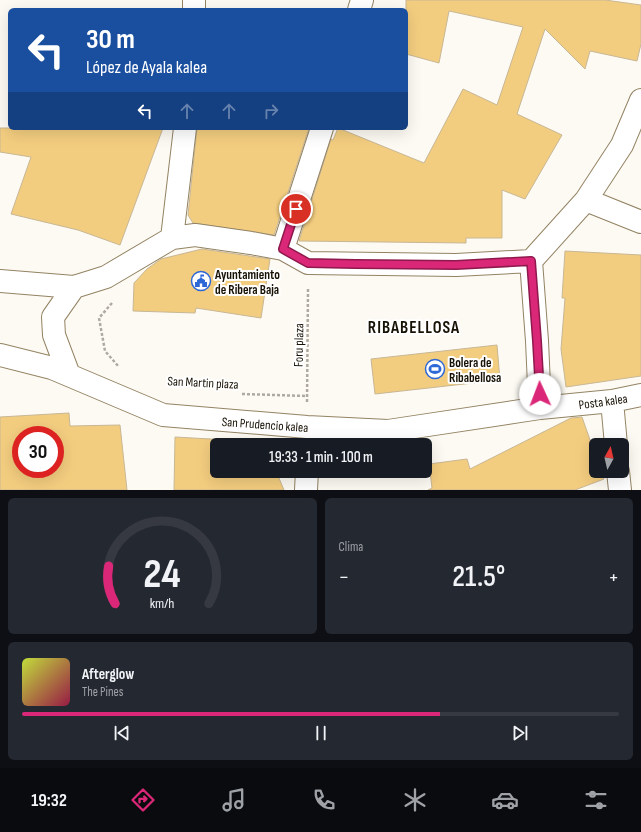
<!DOCTYPE html>
<html lang="es">
<meta charset="utf-8">
<style>
:root{--surface:#171b24;--page:#242831;--text:#f1f3f6;--muted:#9ea1a6;--line:#363941;--accent:#db2777}
body{margin:0;font-family:"Sofia Sans Condensed",sans-serif;background:var(--page);color:var(--text);height:100vh;display:flex;flex-direction:column;font-size:15px;white-space:nowrap}
*{box-sizing:border-box;margin:0}
p{font-size:13px;color:var(--muted)}
.icon{flex:none;width:22px;height:22px;fill:none;stroke:currentColor;stroke-width:2;stroke-linecap:round;stroke-linejoin:round}
.map{position:relative;height:490px;overflow:hidden}
.side{display:flex;flex-direction:column;gap:8px;padding:8px;background:#0d0f14;flex:1}
.side>*{flex:none}
.hud{position:absolute;left:8px;top:8px;width:400px;height:122px;border-radius:6px;box-shadow:0 4px 16px #0002;background:#1a4fa0;color:#fff;overflow:hidden}
.needle{width:26px;rotate:8deg}
.buttons{position:absolute;left:589px;top:438px;display:grid;gap:8px}
.buttons a{display:grid;place-items:center;width:40px;height:40px;border-radius:6px;background:var(--surface);box-shadow:0 4px 16px #0002;font-size:20px}
.speed{position:absolute;left:12px;top:426px;display:flex;gap:8px;font-size:20px;font-weight:700;text-align:center}
.speed>*{display:grid;place-content:center;width:52px;height:52px;border-radius:50%;background:var(--surface);box-shadow:0 4px 16px #0002;line-height:1}
.speed .limit{border:6px solid #d22;background:#fff;color:#111}
.pin{position:absolute;display:grid;place-items:center;width:34px;height:34px;color:#fff;margin:-17px;border:2px solid #fff;border-radius:50%;box-shadow:0 1px 4px #0007}
.me{position:absolute;width:44px;margin:-22px;rotate:358deg;stroke-linejoin:round;filter:drop-shadow(0 0 3px #0008)}
.turn{display:flex;align-items:center;gap:14px;height:84px;padding:0 12px;font-size:18px}
.turn .icon{width:52px;height:52px;stroke-width:2.5}
.turn b{display:block;font-size:28px;line-height:34px}
.lanes{display:flex;align-items:center;height:38px;padding:0 12px;background:#0003;justify-content:center;gap:20px;direction:ltr}
.lanes .off{opacity:.35}
.big{font-size:30px;font-weight:600;line-height:1.1}
.side .card{flex:1;display:flex;flex-direction:column;justify-content:center;gap:6px;min-width:0;padding:0 14px;border-radius:6px;background:var(--page)}
.side .dial{align-items:center;gap:0}
.dial svg{height:104px;overflow:visible;fill:none;stroke:var(--line);stroke-width:7;stroke-linecap:round;text-anchor:middle}
.dial text{fill:var(--text);stroke:none}
.song{display:flex;align-items:center;gap:12px}
.cover{width:48px;height:48px;border-radius:6px;background:linear-gradient(135deg,hsl(70 70% 55%),hsl(340 70% 35%))}
.played{height:4px;border-radius:2px;background:linear-gradient(90deg,var(--accent) 70%,var(--line) 70%)}
.keys{display:flex;justify-content:space-around;direction:ltr}
.heat{display:flex;justify-content:space-between;align-items:center;font-size:22px;direction:ltr}
.side .tiles{flex:1;display:grid;gap:8px;grid-template-columns:1fr 1fr}
.card:last-child{grid-column:span 2}
.trip{position:absolute;left:210px;top:438px;width:222px;height:40px;border-radius:6px;background:var(--surface);box-shadow:0 4px 16px #0002;font-weight:600;line-height:40px;text-align:center}
.tabs{display:flex;height:64px;justify-content:space-around;align-items:center;background:#090b0e;color:var(--muted)}
.tabs .icon{width:28px;height:28px}
.tabs .selected{color:var(--accent)}
.tabs b{font-size:18px;color:var(--text)}
.map>svg:first-child{display:block}
.building{fill:#f3cd7f;stroke:#c8b795;fill-rule:evenodd}
.lines{fill:none;stroke-linecap:round;stroke-linejoin:round}
.minor-casing{stroke:#938363;stroke-width:24}
.path{stroke:#aeaaa2;stroke-width:2.5;stroke-dasharray:3 2;stroke-linecap:butt}
.minor{stroke:#fff;stroke-width:22}
.route-casing{stroke:#8e194d;stroke-width:10}
.route{stroke:#db2777;stroke-width:7}
.labels{text-anchor:middle;stroke-width:4;stroke-linejoin:round;paint-order:stroke}
.poi-label{font-size:13px;font-weight:bold;fill:#181206;stroke:#fff;text-anchor:start}
.street-label{font-size:13px;fill:#181206;stroke:#fff}
.district-label{font-size:17px;font-weight:bold;letter-spacing:1px;fill:#181206;stroke:#fff}
</style>
<div class="map">
<svg width="641" height="490" viewBox="0 0 641 490">
<rect width="100%" height="100%" fill="#fdfaf3"/>
<path class="building" d="M 406,0 L 605,0 L 641,5 L 641,44 L 637,61 L 590,51 L 585,69 L 545,29 L 517,114 L 562,135 L 525,199 L 502,190 L 502,238 L 466,238 L 466,243 L 299,241 L 331,139 L 333,140 L 338,128 L 424,163 L 463,89 L 497,105 L 523,27 L 449,11 L 439,63 L 406,54 Z
M 0,128 L 163,128 L 120,245 L 78,230 L 11,214 L 31,157 L 0,152 Z
M 197,128 L 309,128 L 274,235 L 193,223 L 188,215 Z
M 202,249 L 270,259 L 261,318 L 196,308 L 195,313 L 133,311 L 134,283 L 147,269 L 161,259 Z
M 565,251 L 641,255 L 641,376 L 566,387 L 561,349 L 565,298 L 562,298 Z
M 497,345 L 500,380 L 375,394 L 371,359 Z
M 69,413 L 70,426 L 120,425 L 127,490 L 0,490 L 0,417 ZM 21,435 L 55,435 L 55,469 L 21,469 Z
M 582,417 L 596,457 L 596,471 L 601,471 L 604,479 L 575,490 L 428,490 L 432,488 L 429,464 L 467,459 L 470,469 L 571,418 Z
M 175,437 L 264,442 L 265,445 L 217,445 L 217,471 L 276,471 L 284,490 L 174,490 Z"/>
<g class="lines">
<g class="minor-casing">
<path id="minor" d="M 194,10 L 194,0
M 359,10 L 362,0
M 586,200 L 641,222
M 172,238 L 185,128
M 283,249 L 322,128
M 531,261 L 586,200 L 622,145 L 641,100
M 531,261 L 537,341 L 540,408
M 0,281 L 74,287 L 106,277 L 172,238 L 195,235 L 251,243 L 283,249 L 308,263 L 456,265 L 531,261
M 0,355 L 52,368 L 163,415 L 307,427 L 388,431 L 540,408 L 612,401 L 641,395
M 69,375 L 54,335 L 53,317 L 74,287
M 612,401 L 616,445
M 618,471 L 620,490
M 306,490 L 307,471"/>
</g>
<path class="path" d="M 112,303 L 99,318 L 105,351 L 119,367
M 242,394 L 307,396
M 307,402 L 308,289"/>
<use href="#minor" class="minor"/>
</g>
<g class="lines">
<g class="route-casing">
<path id="route" d="M 296,209 L 283,249 L 308,263 L 355,264 L 456,265 L 531,261 L 537,341 L 540,394"/>
</g>
<use href="#route" class="route"/>
</g>
<defs>
<g id="civic-ring" transform="scale(1)"><circle r="9.5" fill="#fff" stroke="#2e68d6" stroke-width="1.5"/><path d="M-.6-6.5H3V-4.5H.6V-3L4-1V1h2V6H-6V1h2V-1L-.6-3ZM-1.2 2.5V6h2.4V2.5Z" fill="#2e68d6"/></g>
<g id="stadium-ring" transform="scale(1)"><circle r="9.5" fill="#fff" stroke="#2e68d6" stroke-width="1.5"/><path d="M0-5a6.5 5 0 1 0 0 10a6.5 5 0 1 0 0-10ZM-3.5-1.8h7v3.6h-7Z" fill="#2e68d6"/></g>
</defs>
<g fill-rule="evenodd">
<use href="#civic-ring" x="201" y="281"/>
<use href="#stadium-ring" x="435" y="369"/>
</g>
<g class="labels">
<g class="poi-label">
<text x="215" y="279">Ayuntamiento<tspan x="215" dy="15">de Ribera Baja</tspan></text>
<text x="449" y="367">Bolera de<tspan x="449" dy="15">Ribabellosa</tspan></text>
</g>
<g class="street-label">
<text transform="translate(298 345) rotate(-89)" y="5">Foru plaza</text>
<text transform="translate(203 382) rotate(3)" y="5">San Martin plaza</text>
<text transform="translate(603 401) rotate(-8)" y="5">Posta kalea</text>
<text transform="translate(265 424) rotate(4)" y="5">San Prudencio kalea</text>
</g>
<g class="district-label">
<text x="414" y="333">RIBABELLOSA</text>
</g>
</g>
</svg>
<div class="buttons">
<a><svg class="needle" viewBox="-14 -14 28 28"><path d="M0-13l5 13h-10z" fill="#e53935"/><path d="M0 13l5-13h-10z" fill="#9ea1a6"/></svg></a>
</div>
<div class="speed"><div class="limit">30</div></div>
<div class="pin" style="left:296px;top:209px;background:#d93025"><svg class="icon" aria-label="arrive" viewBox="0 0 24 24"><path d="M6 21V4h12l-3 4 3 4H6"/></svg></div>
<svg class="me" style="left:540px;top:394px" viewBox="-20 -20 40 40"><circle r="19" fill="#fff"/><path d="M0-13L10 11 0 6-10 11z" fill="#db2777"/></svg>
<div class="trip">19:33 · 1 min · 100 m</div>
<div class="hud">
<div class="turn"><svg class="icon" aria-label="left" viewBox="0 0 24 24"><path d="M17 20v-9H6M10 6l-5 5 5 5"/></svg><div><b>30 m</b>López de Ayala kalea</div></div>
<div class="lanes"><svg class="icon" aria-label="left" viewBox="0 0 24 24"><path d="M17 20v-9H6M10 6l-5 5 5 5"/></svg><svg class="icon off" aria-label="ahead" viewBox="0 0 24 24"><path d="M12 20V5M6 11l6-6 6 6"/></svg><svg class="icon off" aria-label="ahead" viewBox="0 0 24 24"><path d="M12 20V5M6 11l6-6 6 6"/></svg><svg class="icon off" aria-label="right" viewBox="0 0 24 24"><path d="M7 20v-9h11M14 6l5 5-5 5"/></svg></div>
</div>
</div>
<section class="side">
<div class="tiles">
<div class="card dial"><svg viewBox="0 0 100 80">
<path d="M14 69A42 42 0 1 1 86 69"/>
<path d="M14 69A42 42 0 0 1 9 40" stroke="#db2777"/>
<text x="50" y="56" font-size="32" font-weight="700">24</text>
<text x="50" y="72" font-size="11">km/h</text>
</svg></div>
<div class="card"><p>Clima</p>
<div class="heat"><a>−</a><b class="big">21.5°</b><a>+</a></div>
</div>
<div class="card">
<div class="song"><i class="cover"></i><div><b>Afterglow</b><p>The Pines</p></div></div>
<div class="played"></div>
<div class="keys"><svg class="icon" aria-label="previous" viewBox="0 0 24 24"><path d="M18 5L8 12l10 7zM5 5v14"/></svg><svg class="icon" aria-label="pause" viewBox="0 0 24 24"><path d="M8 5v14M16 5v14"/></svg><svg class="icon" aria-label="next" viewBox="0 0 24 24"><path d="M6 5l10 7-10 7zM19 5v14"/></svg></div>
</div>
</div>
</section>
<nav class="tabs">
<b>19:32</b>
<svg class="icon selected" aria-label="directions" viewBox="0 0 24 24"><path d="M12 3l9 9-9 9-9-9zM9 14v-3h6M13 9l2 2-2 2"/></svg>
<svg class="icon" aria-label="music" viewBox="0 0 24 24"><path d="M9 18V5l10-2v13"/><circle cx="6" cy="18" r="3"/><circle cx="16" cy="16" r="3"/></svg>
<svg class="icon" aria-label="phone" viewBox="0 0 24 24"><path d="M5 4h4l2 5-3 2q2 4 5 5l2-3 5 2v4C11 20 4 13 5 4z"/></svg>
<svg class="icon" aria-label="climate" viewBox="0 0 24 24"><path d="M12 3v18M4 7l16 10M4 17L20 7"/></svg>
<svg class="icon" aria-label="car" viewBox="0 0 24 24"><path d="M5 17H2v-5l4-1 3-4h7l3 4 3 1v5h-3M9 17h6M6 11h13"/><circle cx="7" cy="17" r="2"/><circle cx="17" cy="17" r="2"/></svg>
<svg class="icon" aria-label="filters" viewBox="0 0 24 24"><path d="M4 7h16M4 17h16"/><circle cx="9" cy="7" r="2"/><circle cx="15" cy="17" r="2"/></svg>
</nav>
